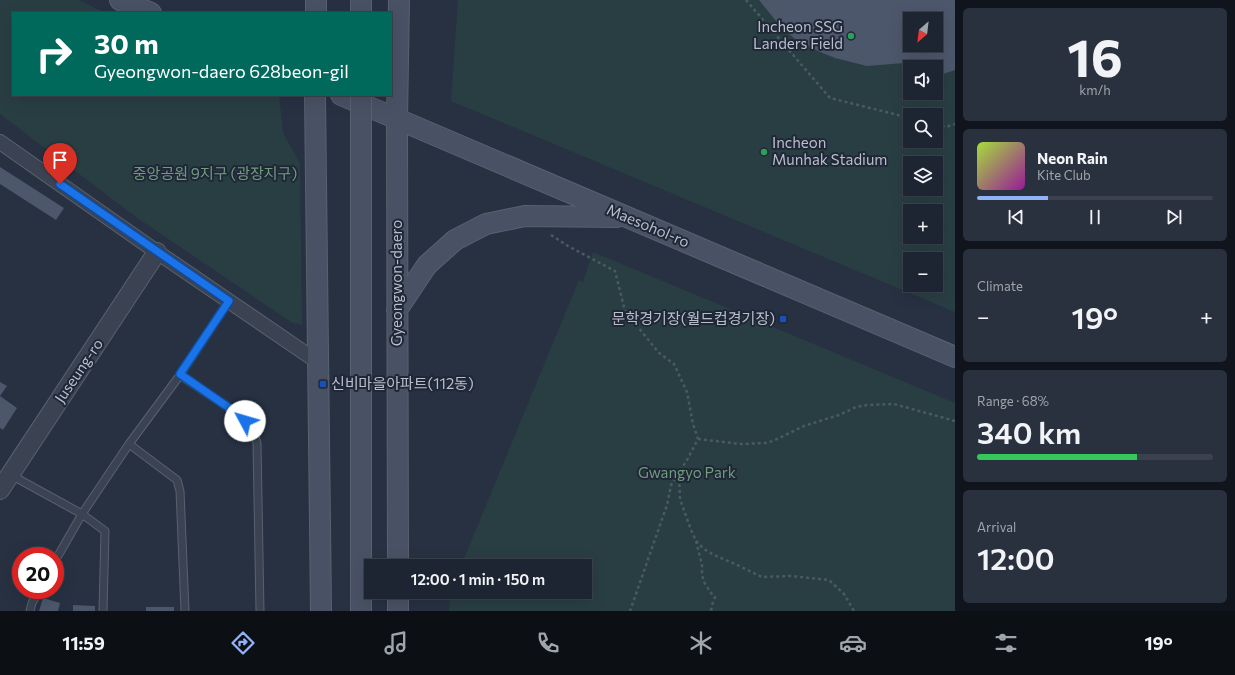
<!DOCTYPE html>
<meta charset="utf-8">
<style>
:root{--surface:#1d2532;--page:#2a313e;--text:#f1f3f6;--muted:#a0a5ac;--line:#3b424d;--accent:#91b2f7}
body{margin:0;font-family:Commissioner,"Noto Sans KR",sans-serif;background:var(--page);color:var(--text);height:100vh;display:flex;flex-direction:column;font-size:15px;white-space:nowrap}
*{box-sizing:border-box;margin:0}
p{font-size:13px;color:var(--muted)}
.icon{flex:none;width:22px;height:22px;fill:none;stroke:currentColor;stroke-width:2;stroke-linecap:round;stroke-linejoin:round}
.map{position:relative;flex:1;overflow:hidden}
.details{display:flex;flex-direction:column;gap:8px;padding:8px;background:#10141c;width:280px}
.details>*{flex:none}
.guide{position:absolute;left:12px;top:12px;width:380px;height:84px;border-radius:0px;box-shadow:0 4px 16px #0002,0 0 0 1px var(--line);background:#00695c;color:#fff;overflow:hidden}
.needle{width:26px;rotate:208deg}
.fabs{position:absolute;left:903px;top:12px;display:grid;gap:8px}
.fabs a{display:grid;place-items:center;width:40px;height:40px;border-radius:0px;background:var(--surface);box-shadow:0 4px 16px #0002,0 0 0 1px var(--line);font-size:20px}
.speed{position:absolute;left:12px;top:547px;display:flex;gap:8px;font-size:20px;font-weight:700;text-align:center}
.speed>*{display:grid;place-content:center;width:52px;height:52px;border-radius:50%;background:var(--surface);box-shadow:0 4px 16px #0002,0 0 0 1px var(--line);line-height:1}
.speed .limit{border:6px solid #d22;background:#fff;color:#111}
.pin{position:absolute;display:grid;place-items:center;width:34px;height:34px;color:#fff;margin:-41px -17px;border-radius:50% 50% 50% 0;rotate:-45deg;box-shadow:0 0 4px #0007}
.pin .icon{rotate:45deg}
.me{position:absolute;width:44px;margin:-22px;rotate:309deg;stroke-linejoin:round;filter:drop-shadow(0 0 3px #0008)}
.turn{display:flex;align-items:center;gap:14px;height:84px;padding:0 16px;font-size:18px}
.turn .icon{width:52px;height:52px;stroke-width:2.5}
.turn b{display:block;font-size:28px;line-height:34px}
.big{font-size:30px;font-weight:600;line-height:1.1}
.details .tile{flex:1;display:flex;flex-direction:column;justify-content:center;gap:6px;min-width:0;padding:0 14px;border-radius:6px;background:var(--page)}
.details .dial{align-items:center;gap:0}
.dial b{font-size:52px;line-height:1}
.song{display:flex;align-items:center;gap:12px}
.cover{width:48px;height:48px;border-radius:6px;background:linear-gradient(135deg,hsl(80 70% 55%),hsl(300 70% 35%))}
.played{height:4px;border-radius:2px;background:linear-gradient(90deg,var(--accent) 30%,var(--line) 30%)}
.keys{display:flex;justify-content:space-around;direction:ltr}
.heat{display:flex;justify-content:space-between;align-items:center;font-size:22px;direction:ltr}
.charge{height:6px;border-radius:3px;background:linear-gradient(90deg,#34c759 68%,var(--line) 0)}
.trip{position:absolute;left:364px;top:559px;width:228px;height:40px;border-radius:0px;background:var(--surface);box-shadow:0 4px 16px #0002,0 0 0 1px var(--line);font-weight:600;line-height:40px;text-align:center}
.menu{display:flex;height:64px;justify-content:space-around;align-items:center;background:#0c0f14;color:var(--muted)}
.menu .icon{width:28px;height:28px}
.menu .active{color:var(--accent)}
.menu b{font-size:18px;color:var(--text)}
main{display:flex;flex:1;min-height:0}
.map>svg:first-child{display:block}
.green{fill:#293e43;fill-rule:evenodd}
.building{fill:#4d576b;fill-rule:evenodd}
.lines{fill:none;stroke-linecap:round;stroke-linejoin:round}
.service-casing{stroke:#59616f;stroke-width:9}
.minor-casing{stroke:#59616f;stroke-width:16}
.tertiary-casing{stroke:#59616f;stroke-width:20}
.secondary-casing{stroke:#59616f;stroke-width:22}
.path{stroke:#475b60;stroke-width:2.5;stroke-dasharray:3 3;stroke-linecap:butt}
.service{stroke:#3b4352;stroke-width:7}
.minor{stroke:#3b4352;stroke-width:14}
.tertiary{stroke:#3b4352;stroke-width:18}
.secondary{stroke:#495265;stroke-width:20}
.secondary-bridge-casing{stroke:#59616f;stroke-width:22;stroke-linecap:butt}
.secondary-bridge{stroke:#495265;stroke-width:20}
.route-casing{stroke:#114b97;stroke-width:10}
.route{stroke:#1a73e8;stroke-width:7}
.leisure-dot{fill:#2e9e5b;stroke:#202837;stroke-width:1.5}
.transit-dot{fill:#1a4fb4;stroke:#202837;stroke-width:1.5}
.labels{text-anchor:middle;stroke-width:4;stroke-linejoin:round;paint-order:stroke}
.poi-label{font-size:15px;fill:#b8becc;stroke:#202837;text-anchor:end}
.park-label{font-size:15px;fill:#6f9c7d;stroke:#202837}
.street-label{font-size:15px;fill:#b8becc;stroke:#202837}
</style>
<main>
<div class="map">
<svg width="955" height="611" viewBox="0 0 955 611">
<rect width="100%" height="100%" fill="#273142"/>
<path class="green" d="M 0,0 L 79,0 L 106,13 L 13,13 L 13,95 L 279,95 L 283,133 L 300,163 L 302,325 L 291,322 L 136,217 L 0,114 Z
M 458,0 L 955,0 L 955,312 L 451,101 ZM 910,19 L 936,19 L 936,45 L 910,45 ZM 910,67 L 936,67 L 936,93 L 910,93 ZM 910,115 L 936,115 L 936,141 L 910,141 ZM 910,163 L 936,163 L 936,189 L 910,189 ZM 910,211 L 936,211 L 936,237 L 910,237 ZM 910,259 L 936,259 L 936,285 L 910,285 Z
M 593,252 L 955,403 L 955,611 L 449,611 L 450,592 L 585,592 L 585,566 L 461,566 L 579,280 L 583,282 Z"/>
<path class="building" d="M 759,0 L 955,0 L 955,70 L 943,74 L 936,71 L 936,67 L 928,67 L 917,62 L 867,66 L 835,58 L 801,44 L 781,27 ZM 910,19 L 936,19 L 936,45 L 910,45 Z
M 0,167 L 64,208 L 56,220 L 0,184 Z
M 0,382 L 7,386 L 0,396 L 17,408 L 3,430 L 0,428 Z
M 43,598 L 60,603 L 58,611 L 39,611 Z
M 73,605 L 95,606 L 95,611 L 73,611 Z
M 146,607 L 174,607 L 174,611 L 146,611 Z"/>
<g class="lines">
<g class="service-casing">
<path id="service" d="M 180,375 L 238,414 L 252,428 L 257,443 L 260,611
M 129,444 L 177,480 L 180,491 L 185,611
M 11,475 L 82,514 L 105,531 L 103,611
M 55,561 L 82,514 L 129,444 L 180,375 L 229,301
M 30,611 L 32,603 L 39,590"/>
</g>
<g class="minor-casing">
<path id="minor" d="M 0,142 L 157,252 L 318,362"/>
</g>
<g class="tertiary-casing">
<path id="tertiary" d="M 0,490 L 157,252"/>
</g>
<g class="secondary-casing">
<path id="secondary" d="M 120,0 L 151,13
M 361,0 L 361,13
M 316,13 L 316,0
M 315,95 L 321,611
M 341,95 L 955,357
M 397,310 L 427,265 L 455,240 L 486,224 L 525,216 L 617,217
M 398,566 L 397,119 L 399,0
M 398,592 L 398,611"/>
</g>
<path class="path" d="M 746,0 L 830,98 L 910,118
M 936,124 L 946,127 L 955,124
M 551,235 L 568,246 L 615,271 L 625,311 L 659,353 L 674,364 L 687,392 L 693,424 L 698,439 L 687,460 L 671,485 L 667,505 L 630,611
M 698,439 L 741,444 L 765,443 L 773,441 L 804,426 L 839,415 L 856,407 L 867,405 L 894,404 L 955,421
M 679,472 L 680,499 L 691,530 L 696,541 L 702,565 L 702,575 L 704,582 L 711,593 L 715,597 L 712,605 L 711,611
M 696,541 L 704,549 L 714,555 L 735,564 L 762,577 L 791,576 L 829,580 L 844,594 L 854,611"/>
<use href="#service" class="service"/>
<use href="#minor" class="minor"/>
<use href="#tertiary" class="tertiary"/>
<use href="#secondary" class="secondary"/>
<g class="secondary-bridge-casing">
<path id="secondary-bridge" d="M 361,95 L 361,611"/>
</g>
<use href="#secondary-bridge" class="secondary-bridge"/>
</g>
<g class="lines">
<g class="route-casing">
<path id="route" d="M 60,184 L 229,301 L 180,374 L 238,414 L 245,421"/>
</g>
<use href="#route" class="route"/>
</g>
<g class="leisure-dot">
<circle cx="851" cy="36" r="4"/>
<circle cx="764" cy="152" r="4"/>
</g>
<g class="transit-dot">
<rect x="779" y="315" width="8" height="8" rx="2"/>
<rect x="319" y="380" width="8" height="8" rx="2"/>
</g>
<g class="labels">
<g class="poi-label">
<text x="843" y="32">Incheon SSG<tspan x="843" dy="17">Landers Field</tspan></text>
<text x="772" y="148" text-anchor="start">Incheon<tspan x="772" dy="17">Munhak Stadium</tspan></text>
<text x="775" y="324">문학경기장(월드컵경기장)</text>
<text x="331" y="389" text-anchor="start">신비마을아파트(112동)</text>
</g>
<g class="park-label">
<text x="215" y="179">중앙공원 9지구 (광장지구)</text>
<text x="687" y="478">Gwangyo Park</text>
</g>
<g class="street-label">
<text transform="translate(648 226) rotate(23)" y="5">Maesohol-ro</text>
<text transform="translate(397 283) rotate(-90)" y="5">Gyeongwon-daero</text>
<text transform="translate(79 371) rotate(-56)" y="5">Juseung-ro</text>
</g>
</g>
</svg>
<div class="fabs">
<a><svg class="needle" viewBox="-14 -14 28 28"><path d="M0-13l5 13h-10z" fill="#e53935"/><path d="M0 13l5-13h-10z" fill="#a0a5ac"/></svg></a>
<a><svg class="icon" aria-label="sound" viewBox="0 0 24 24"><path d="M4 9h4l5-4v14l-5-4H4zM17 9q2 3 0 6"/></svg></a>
<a><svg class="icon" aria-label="search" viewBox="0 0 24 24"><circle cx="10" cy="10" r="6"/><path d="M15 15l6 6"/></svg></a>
<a><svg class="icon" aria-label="layers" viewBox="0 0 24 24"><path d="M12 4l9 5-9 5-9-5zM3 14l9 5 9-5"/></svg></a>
<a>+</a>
<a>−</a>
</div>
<div class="speed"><div class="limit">20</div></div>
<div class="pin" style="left:60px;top:184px;background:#d93025"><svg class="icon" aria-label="arrive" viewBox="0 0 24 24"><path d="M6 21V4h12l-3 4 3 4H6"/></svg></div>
<svg class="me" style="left:245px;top:421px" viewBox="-20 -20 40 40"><circle r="19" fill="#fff"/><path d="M0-13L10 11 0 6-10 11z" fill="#1a73e8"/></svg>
<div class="trip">12:00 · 1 min · 150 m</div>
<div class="guide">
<div class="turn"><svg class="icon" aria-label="right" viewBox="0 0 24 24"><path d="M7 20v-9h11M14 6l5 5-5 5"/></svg><div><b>30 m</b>Gyeongwon-daero 628beon-gil</div></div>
</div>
</div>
<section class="details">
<div class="tile dial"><b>16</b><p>km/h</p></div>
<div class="tile">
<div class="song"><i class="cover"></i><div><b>Neon Rain</b><p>Kite Club</p></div></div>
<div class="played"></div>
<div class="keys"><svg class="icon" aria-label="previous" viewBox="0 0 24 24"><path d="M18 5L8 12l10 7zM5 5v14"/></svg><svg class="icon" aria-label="pause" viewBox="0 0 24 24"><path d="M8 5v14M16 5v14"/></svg><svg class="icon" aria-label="next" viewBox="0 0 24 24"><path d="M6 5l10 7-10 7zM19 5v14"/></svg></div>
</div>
<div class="tile"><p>Climate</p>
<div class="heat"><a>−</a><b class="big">19°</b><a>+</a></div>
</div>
<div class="tile"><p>Range · 68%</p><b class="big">340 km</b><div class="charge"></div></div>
<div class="tile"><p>Arrival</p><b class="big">12:00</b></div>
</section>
</main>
<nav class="menu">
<b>11:59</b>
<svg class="icon active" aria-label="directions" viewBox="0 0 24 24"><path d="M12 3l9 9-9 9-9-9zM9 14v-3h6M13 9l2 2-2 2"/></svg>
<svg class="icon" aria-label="music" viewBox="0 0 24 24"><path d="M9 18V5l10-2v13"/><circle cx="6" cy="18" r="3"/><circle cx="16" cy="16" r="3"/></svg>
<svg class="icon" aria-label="phone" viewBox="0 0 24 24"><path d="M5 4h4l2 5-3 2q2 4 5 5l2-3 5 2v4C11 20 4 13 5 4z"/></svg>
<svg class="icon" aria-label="climate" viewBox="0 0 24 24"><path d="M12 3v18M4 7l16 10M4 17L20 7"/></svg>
<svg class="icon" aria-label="car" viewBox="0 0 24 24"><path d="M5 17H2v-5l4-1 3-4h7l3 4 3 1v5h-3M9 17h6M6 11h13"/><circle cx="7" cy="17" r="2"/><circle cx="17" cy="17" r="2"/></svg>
<svg class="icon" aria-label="filters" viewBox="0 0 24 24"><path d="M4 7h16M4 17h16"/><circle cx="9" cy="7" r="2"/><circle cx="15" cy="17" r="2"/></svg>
<b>19°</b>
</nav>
